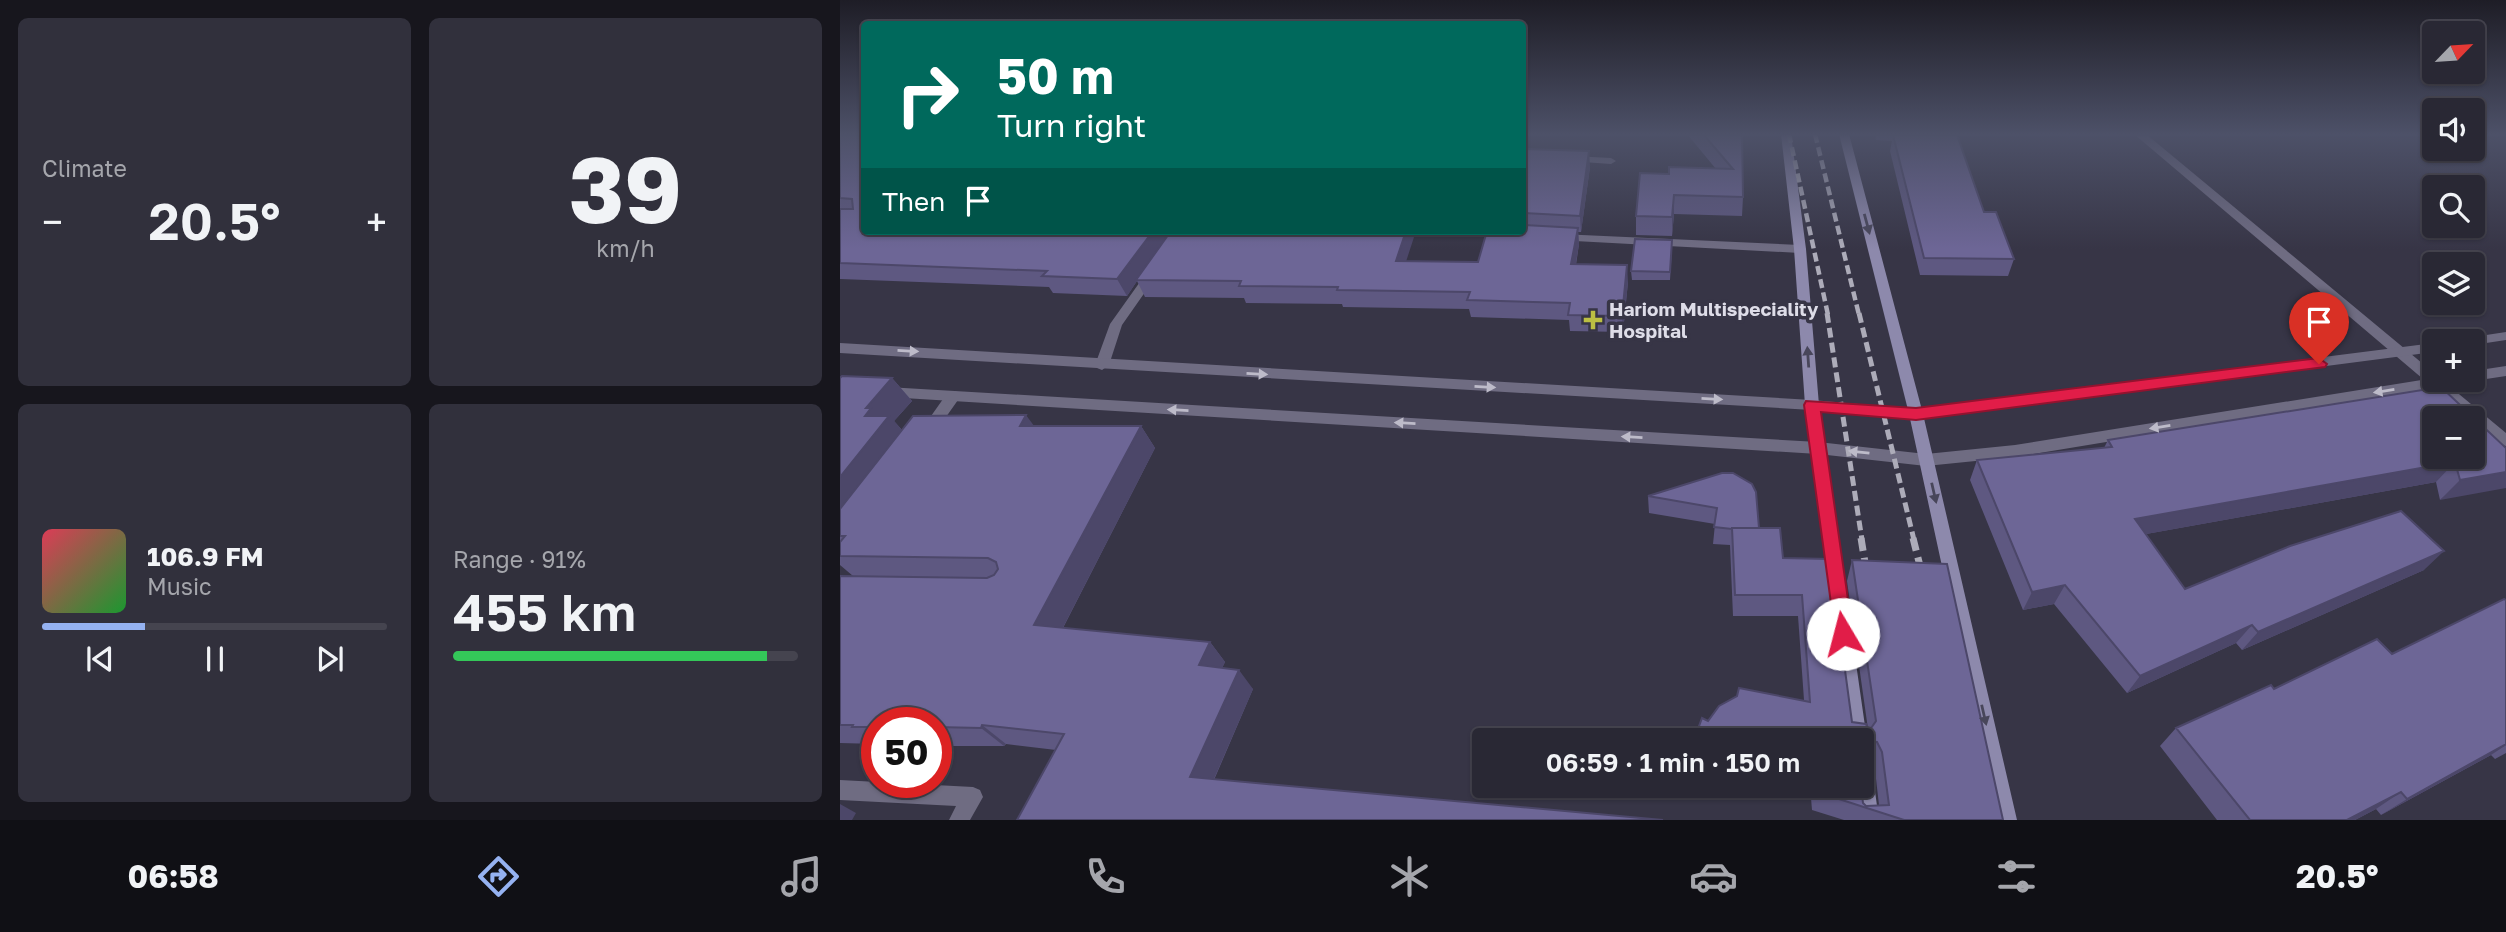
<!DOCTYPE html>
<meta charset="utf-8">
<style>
:root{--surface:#292834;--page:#31303c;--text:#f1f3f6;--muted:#a5a6ac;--line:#45444f;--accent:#95b2f1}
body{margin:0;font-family:"Golos Text",sans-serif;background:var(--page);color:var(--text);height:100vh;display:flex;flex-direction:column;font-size:26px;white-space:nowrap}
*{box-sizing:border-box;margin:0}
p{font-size:23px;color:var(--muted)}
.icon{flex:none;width:38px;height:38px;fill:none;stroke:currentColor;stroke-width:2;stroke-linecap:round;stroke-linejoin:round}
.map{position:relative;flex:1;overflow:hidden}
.sheet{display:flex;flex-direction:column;gap:18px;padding:18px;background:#17161d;width:840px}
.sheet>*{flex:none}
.hud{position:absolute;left:21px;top:21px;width:665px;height:214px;border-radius:7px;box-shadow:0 2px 5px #0004,0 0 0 2px var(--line);background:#00695c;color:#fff;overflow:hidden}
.needle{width:46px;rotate:65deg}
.tools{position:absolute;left:1582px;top:21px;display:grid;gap:14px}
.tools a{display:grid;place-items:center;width:63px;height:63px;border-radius:7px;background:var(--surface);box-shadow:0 2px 5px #0004,0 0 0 2px var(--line);font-size:35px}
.speed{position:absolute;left:21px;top:707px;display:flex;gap:14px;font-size:35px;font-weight:700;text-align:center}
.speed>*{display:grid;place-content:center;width:91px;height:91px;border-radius:50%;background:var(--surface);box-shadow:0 2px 5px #0004,0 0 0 2px var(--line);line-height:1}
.speed .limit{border:10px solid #d22;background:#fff;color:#111}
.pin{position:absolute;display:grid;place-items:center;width:60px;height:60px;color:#fff;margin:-72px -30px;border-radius:50% 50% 50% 0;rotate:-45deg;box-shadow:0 0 7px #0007}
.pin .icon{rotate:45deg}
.me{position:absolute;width:77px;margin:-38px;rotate:352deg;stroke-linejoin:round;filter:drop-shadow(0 0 5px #0008)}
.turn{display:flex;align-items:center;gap:24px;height:147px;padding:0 21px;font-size:32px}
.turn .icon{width:91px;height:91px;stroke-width:2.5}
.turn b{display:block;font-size:49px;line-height:60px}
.then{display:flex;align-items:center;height:66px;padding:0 21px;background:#0003;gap:14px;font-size:26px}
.big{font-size:52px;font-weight:600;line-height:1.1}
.sheet .tile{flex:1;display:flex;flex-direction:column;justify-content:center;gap:10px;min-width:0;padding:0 24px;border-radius:10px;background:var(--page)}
.sheet .dial{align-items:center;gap:0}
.dial b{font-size:91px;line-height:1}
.song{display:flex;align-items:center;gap:21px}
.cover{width:84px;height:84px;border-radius:10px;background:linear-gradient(135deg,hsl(350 70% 55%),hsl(130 70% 35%))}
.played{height:7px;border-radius:4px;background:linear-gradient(90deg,var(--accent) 30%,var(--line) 30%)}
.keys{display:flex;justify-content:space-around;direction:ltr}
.heat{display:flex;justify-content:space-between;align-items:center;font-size:38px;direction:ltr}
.charge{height:10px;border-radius:5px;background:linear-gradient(90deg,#34c759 91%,var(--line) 0)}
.sheet .tiles{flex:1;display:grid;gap:18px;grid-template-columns:repeat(2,1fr)}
.trip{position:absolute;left:632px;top:728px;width:402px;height:70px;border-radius:7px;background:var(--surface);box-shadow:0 2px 5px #0004,0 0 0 2px var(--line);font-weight:600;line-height:70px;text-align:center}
.dock{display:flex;height:112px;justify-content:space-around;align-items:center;background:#101015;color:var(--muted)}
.dock .icon{width:49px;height:49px}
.dock .selected{color:var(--accent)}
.dock b{font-size:32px;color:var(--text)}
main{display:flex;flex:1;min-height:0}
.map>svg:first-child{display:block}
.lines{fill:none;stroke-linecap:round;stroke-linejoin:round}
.minor{fill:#6f6c82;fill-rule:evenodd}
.tertiary{fill:#6f6c82;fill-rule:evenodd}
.secondary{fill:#8d89ac;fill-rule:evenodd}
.rail-far2{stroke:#adacb9;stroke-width:4.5;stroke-dasharray:9 4.5;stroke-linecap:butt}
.rail-far1{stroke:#adacb9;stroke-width:5;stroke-dasharray:10 5;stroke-linecap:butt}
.rail{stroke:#adacb9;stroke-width:7;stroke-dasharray:13 7;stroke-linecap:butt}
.wall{fill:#5e5881}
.shaded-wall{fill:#4c4769}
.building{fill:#6d6696;stroke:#4c4769;stroke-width:2;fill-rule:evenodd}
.oneway{fill:#48465a}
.oneway2{fill:#bdbbc9}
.route{fill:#e11d48;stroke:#92132f;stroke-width:2}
.poi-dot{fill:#bcbf43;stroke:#373546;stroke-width:2.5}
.labels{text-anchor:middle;stroke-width:7;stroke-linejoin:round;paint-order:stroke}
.poi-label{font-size:19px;font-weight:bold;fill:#dedde8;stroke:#373546;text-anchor:start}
</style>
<main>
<section class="sheet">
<div class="tiles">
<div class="tile"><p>Climate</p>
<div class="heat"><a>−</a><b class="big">20.5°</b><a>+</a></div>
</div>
<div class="tile dial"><b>39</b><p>km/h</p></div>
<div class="tile">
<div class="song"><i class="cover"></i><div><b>106.9 FM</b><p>Music</p></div></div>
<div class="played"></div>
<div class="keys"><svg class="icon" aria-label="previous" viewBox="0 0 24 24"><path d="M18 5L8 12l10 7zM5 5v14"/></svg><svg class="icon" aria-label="pause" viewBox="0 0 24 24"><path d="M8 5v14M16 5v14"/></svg><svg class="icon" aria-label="next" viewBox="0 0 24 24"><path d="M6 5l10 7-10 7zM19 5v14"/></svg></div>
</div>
<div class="tile"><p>Range · 91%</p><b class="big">455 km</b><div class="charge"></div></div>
</div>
</section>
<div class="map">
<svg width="1666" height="820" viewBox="0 0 1666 820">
<rect width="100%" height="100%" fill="#373546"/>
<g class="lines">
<path class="minor" d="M 1294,134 L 1306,134 L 1594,373 L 1594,380 L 1602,380 L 1666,433 L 1666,446 L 1661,445 L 1633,421 L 1633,418 L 1629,418 Z
M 733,156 L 771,158 L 776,161 L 771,164 L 729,161 L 729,157 Z
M 580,231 L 655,231 L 665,232 L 671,235 L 665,238 L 586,234 Z
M 720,234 L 960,245 L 966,249 L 960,253 L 716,240 L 716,236 Z
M 311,271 L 317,275 L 282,325 L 269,365 L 262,370 L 257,368 L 255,365 L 270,324 L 307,272 Z
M 113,391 L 118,392 L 120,396 L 118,400 L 94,434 L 84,434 L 82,430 L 84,426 L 108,392 Z
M 0,780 L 133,787 L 140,790 L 143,797 L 130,820 L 109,820 L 116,806 L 0,800 Z"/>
<path class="tertiary" d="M 1666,332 L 1666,340 L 1633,345 L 1633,341 L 1626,341 L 1633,337 Z
M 0,343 L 972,400 L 1076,409 L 1594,343 L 1594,352 L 1076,419 L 972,410 L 0,353 Z
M 1666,366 L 1666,376 L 1633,381 L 1629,380 L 1633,380 L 1633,371 Z
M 1594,378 L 1619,380 L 1612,385 L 1175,457 L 1086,466 L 978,454 L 47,397 L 40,392 L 47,387 L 978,442 L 1086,454 L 1175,445 Z"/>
<path class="secondary" d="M 941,134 L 951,134 L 966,249 L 979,405 L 1027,740 L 1022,747 L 1022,740 L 1009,740 L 965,405 L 954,249 Z
M 999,134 L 1009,134 L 1083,414 L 1177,820 L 1157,820 L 1069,414 Z
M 1022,761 L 1029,763 L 1032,770 L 1039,820 L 1019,820 L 1015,786 L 1022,786 Z"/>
<path class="rail-far2" d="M 949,134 L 988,315
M 975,134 L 1019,315"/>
<path class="rail-far1" d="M 987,313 L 1022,540
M 1019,313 L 1074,540"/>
<path class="rail" d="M 1021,538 L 1028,581
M 1073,538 L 1084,582"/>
</g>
<path class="wall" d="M 0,134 L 24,231 L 566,261 L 638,262 L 682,231 L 682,149 L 750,167 L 741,232 L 738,232 L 739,244 L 736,265 L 788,282 L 783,332 L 730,331 L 729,320 L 631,317 L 629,309 L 503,307 L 502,304 L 406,303 L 404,298 L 305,297 L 297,281 L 287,296 L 213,293 L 209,287 L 0,279 Z
M 847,134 L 902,134 L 903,197 L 902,216 L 834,214 L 832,236 L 796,235 L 796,216 L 829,174 L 876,169 Z
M 1035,134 L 1117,135 L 1144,212 L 1174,259 L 1168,276 L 1080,275 L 1050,151 L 1052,141 L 1036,140 Z
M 832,249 L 830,280 L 792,280 L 791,271 Z
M 0,378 L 52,378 L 72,401 L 54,421 L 62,430 L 194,426 L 301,426 L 315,448 L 223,628 L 370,642 L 385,662 L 382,668 L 413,689 L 374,780 L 177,820 L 216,750 L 166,744 L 164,746 L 96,746 L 96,723 L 37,723 L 37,744 L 0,743 L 0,576 L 13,576 L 0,565 Z
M 1268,440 L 1666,448 L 1600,500 L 1596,482 L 1306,534 L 1345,589 L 1584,570 L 1402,650 L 1396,643 L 1287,693 L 1214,604 L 1183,610 L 1130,480 L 1137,460 L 1264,448 Z
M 882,473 L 919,528 L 943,558 L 990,559 L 1012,722 L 1028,729 L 1007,581 L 1012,560 L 1163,820 L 1004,820 L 972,810 L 970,786 L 1021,786 L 1023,803 L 1026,806 L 1039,805 L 1035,770 L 1030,760 L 1026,760 L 1022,740 L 854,740 L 868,721 L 964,700 L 958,616 L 893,616 L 890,545 L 873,544 L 875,524 L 809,513 L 808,496 Z
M 1666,600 L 1666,753 L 1655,759 L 1651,755 L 1541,815 L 1536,809 L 1515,820 L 1377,820 L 1320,746 L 1336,728 L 1552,654 Z"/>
<path class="shaded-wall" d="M 749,151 L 750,167 L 741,232 L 740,216 Z
M 834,195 L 834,214 L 832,236 L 832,217 Z
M 738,228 L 739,244 L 733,281 L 731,264 Z
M 313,231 L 333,231 L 296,280 L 297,281 L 287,296 L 277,279 Z
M 566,231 L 576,231 L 561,277 L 556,261 Z
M 787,265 L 788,282 L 783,332 L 782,316 Z
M 52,378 L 72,401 L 54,421 L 69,438 L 0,529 L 0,477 L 25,416 L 26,408 Z
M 186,415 L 203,438 L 180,426 Z
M 301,426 L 315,448 L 214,645 L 194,625 Z
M 1615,462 L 1596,482 L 1284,538 L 1295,519 Z
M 1666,472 L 1666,488 L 1600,500 L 1620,480 Z
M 1604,551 L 1584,570 L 1402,650 L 1418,632 Z
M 1225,585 L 1214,604 L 1183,610 L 1192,592 Z
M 1412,625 L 1396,643 L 1287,693 L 1300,676 Z
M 370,642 L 385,662 L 374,685 L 359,665 Z
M 399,670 L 413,689 L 367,795 L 350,777 Z
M 142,725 L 166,744 L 164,746 L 141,728 Z
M 1666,744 L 1666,745 L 1651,755 L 1541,815 L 1567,799 Z
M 1026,766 L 1022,776 L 1022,767 Z
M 1561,792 L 1536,809 L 1515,820 L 1507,820 Z
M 0,804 L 16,813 L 12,820 L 0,820 Z"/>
<path class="building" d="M 0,134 L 24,134 L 24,231 L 313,231 L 277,279 L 202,276 L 207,271 L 0,263 L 0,209 L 13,209 L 12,199 L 0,198 Z
M 863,134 L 902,134 L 903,197 L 834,195 L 832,217 L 796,216 L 800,173 L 829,174 L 829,167 L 893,169 Z
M 1053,135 L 1117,135 L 1144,212 L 1156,212 L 1174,259 L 1084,258 Z
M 682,149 L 749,151 L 740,216 L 682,213 Z
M 682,225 L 738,228 L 731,264 L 787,265 L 782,316 L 728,315 L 730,303 L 627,300 L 630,292 L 497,290 L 498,287 L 399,286 L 401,281 L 296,280 L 331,231 L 566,231 L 556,261 L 638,262 L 647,231 L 682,231 Z
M 795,239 L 832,240 L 830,272 L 791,271 Z
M 2,376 L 52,378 L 26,408 L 31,408 L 25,416 L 49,416 L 0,477 L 0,378 Z
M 1601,387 L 1666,448 L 1666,472 L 1620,480 L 1615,462 L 1295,519 L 1345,589 L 1450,546 L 1561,511 L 1604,551 L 1418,632 L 1412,625 L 1300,676 L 1225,585 L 1192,592 L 1137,460 L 1272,447 L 1268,440 ZM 1594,418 L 1633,418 L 1633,457 L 1594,457 Z
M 186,415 L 180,426 L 301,426 L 194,625 L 370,642 L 359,665 L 399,670 L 350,777 L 823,820 L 177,820 L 224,734 L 142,725 L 141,728 L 96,727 L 96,723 L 37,723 L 37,727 L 12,727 L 13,725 L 0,725 L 0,576 L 147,578 L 154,575 L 158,569 L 156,562 L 148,558 L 0,556 L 0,542 L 5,536 L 0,536 L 0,509 L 73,416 Z
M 882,473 L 893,473 L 912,484 L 916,492 L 919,528 L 892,528 L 892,529 L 874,527 L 877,508 L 808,496 Z
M 892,528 L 940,528 L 943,558 L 990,559 L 1012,722 L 1026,724 L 1029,731 L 1036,721 L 1012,560 L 1107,564 L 1163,820 L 1064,820 L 977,792 L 976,786 L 1021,786 L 1023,803 L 1026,806 L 1049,805 L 1042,752 L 1037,742 L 1027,741 L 1026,766 L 1022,767 L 1022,740 L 973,740 L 973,737 L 966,740 L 854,740 L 862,718 L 868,721 L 879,706 L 897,696 L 899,688 L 970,702 L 962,595 L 895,595 Z
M 1664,599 L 1666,600 L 1666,744 L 1567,799 L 1561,792 L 1507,820 L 1410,820 L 1336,728 L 1431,685 L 1434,689 L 1537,639 L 1552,654 Z"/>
<defs><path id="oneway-solid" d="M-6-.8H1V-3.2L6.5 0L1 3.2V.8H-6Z" transform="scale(1.75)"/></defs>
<g class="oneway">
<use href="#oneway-solid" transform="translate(1027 224) rotate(75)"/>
<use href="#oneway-solid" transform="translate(968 357) rotate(-94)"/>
<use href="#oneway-solid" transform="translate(1094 493) rotate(77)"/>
<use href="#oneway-solid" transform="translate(1144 715) rotate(77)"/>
</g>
<g class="oneway2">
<use href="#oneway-solid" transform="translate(68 351) rotate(3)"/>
<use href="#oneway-solid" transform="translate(417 374) rotate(3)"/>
<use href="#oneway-solid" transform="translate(645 387) rotate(3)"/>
<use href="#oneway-solid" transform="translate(1544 391) rotate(171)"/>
<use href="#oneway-solid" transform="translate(872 399) rotate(3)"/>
<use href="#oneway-solid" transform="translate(338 410) rotate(-177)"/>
<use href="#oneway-solid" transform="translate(565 423) rotate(-177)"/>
<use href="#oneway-solid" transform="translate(1320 427) rotate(171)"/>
<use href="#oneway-solid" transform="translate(792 437) rotate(-177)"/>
<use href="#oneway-solid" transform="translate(1019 452) rotate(-174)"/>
</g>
<linearGradient id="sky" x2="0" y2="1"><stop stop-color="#1e1d26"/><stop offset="0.54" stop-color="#4d5168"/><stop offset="1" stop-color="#4d5168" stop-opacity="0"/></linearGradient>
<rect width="1666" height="249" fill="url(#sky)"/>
<path class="route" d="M 1479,358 L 1487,364 L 1485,367 L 1076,420 L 981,412 L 1013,634 L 1010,640 L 1003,643 L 996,640 L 964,405 L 966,401 L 1076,408 Z"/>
<path class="poi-dot" d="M749.5 309.5h7v7h7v7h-7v7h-7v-7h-7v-7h7z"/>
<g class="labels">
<g class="poi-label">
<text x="769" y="316">Hariom Multispeciality<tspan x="769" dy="22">Hospital</tspan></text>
</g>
</g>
</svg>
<div class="tools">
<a><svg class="needle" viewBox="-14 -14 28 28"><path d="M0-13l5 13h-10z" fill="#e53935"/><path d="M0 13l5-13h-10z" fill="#a5a6ac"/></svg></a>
<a><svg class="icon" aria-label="sound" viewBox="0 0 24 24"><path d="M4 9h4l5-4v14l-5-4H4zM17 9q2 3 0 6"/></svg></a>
<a><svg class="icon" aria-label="search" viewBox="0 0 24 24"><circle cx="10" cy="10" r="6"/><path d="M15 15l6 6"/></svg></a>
<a><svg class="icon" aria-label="layers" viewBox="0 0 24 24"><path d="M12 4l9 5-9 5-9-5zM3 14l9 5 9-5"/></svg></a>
<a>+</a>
<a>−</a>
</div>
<div class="speed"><div class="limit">50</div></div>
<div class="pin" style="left:1479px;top:364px;background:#d93025"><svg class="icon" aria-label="arrive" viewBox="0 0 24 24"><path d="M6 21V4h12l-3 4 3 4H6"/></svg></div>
<svg class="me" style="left:1003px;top:634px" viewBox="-20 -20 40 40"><circle r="19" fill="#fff"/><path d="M0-13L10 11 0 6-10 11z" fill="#e11d48"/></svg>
<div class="trip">06:59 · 1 min · 150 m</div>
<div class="hud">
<div class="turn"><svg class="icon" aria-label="right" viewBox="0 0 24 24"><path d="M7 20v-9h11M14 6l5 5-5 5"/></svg><div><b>50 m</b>Turn right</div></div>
<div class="then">Then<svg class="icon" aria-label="arrive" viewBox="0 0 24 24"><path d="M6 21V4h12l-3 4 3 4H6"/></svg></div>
</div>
</div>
</main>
<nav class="dock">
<b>06:58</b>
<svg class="icon selected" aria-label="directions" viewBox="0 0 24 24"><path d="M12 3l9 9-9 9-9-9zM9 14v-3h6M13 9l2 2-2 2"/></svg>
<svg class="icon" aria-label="music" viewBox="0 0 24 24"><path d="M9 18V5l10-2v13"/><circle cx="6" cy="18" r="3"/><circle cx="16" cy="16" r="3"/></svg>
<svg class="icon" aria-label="phone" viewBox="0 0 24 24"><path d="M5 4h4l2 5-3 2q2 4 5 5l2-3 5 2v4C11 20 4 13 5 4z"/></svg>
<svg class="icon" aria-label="climate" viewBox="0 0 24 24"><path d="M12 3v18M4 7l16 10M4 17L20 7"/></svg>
<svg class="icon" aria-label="car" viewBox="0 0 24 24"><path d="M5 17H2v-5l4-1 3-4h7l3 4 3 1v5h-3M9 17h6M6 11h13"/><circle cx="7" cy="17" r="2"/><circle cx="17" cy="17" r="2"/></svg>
<svg class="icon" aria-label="filters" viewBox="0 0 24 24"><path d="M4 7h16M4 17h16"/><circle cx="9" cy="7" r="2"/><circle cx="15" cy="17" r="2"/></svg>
<b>20.5°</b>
</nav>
